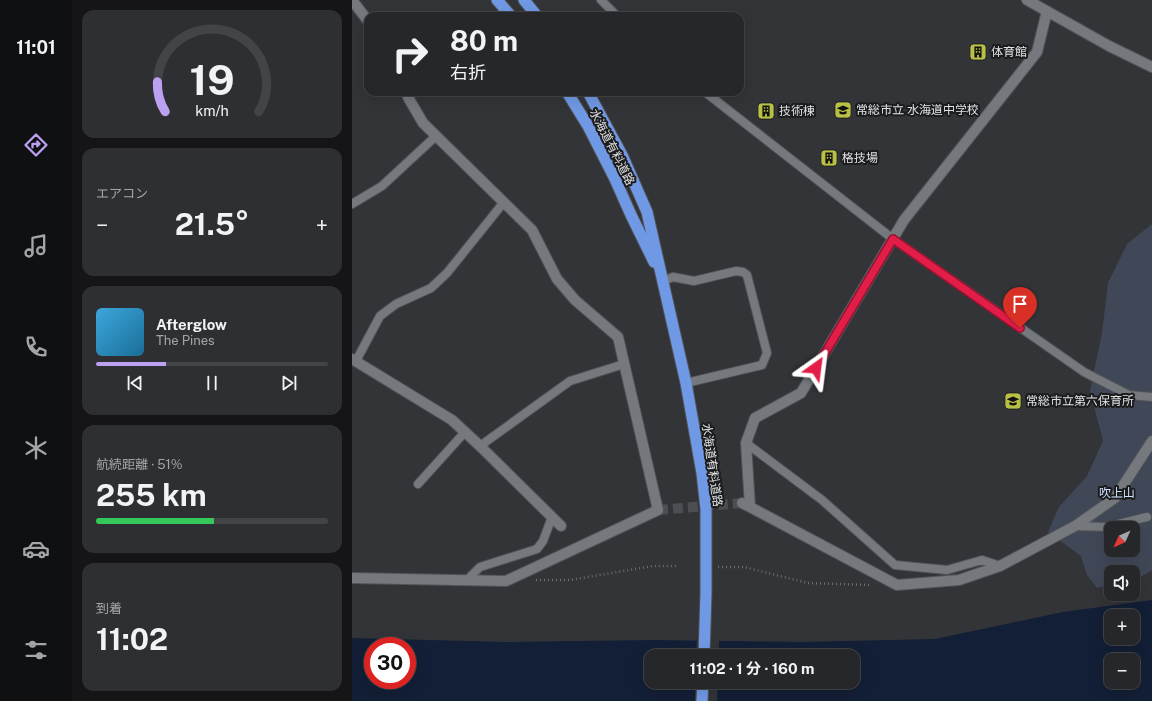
<!DOCTYPE html>
<html lang="ja">
<meta charset="utf-8">
<style>
:root{--surface:#26272a;--page:#2e2f32;--text:#f1f3f6;--muted:#a4a5a8;--line:#424447;--accent:#bca0f2}
body{margin:0;font-family:"Public Sans","Noto Sans JP",sans-serif;background:var(--page);color:var(--text);height:100vh;display:flex;flex-direction:column;font-size:15px;white-space:nowrap}
*{box-sizing:border-box;margin:0}
p{font-size:13px;color:var(--muted)}
.icon{flex:none;width:22px;height:22px;fill:none;stroke:currentColor;stroke-width:2;stroke-linecap:round;stroke-linejoin:round}
.map{position:relative;flex:1;overflow:hidden}
.panel{display:flex;flex-direction:column;gap:10px;padding:10px;background:#151517;width:280px}
.panel>*{flex:none}
.guide{position:absolute;left:12px;top:12px;width:380px;height:84px;border-radius:12px;box-shadow:0 4px 16px #0002,0 0 0 1px var(--line);background:#26272a;color:var(--text);overflow:hidden}
.needle{width:26px;rotate:225deg}
.buttons{position:absolute;left:752px;top:521px;display:grid;gap:8px}
.buttons a{display:grid;place-items:center;width:36px;height:36px;border-radius:8px;background:var(--surface);box-shadow:0 4px 16px #0002,0 0 0 1px var(--line);font-size:20px}
.speed{position:absolute;left:12px;top:637px;display:flex;gap:8px;font-size:20px;font-weight:700;text-align:center}
.speed>*{display:grid;place-content:center;width:52px;height:52px;border-radius:50%;background:var(--surface);box-shadow:0 4px 16px #0002,0 0 0 1px var(--line);line-height:1}
.speed .limit{border:6px solid #d22;background:#fff;color:#111}
.pin{position:absolute;display:grid;place-items:center;width:34px;height:34px;color:#fff;margin:-41px -17px;border-radius:50% 50% 50% 0;rotate:-45deg;box-shadow:0 0 4px #0007}
.pin .icon{rotate:45deg}
.me{position:absolute;width:44px;margin:-22px;rotate:31deg;stroke-linejoin:round;filter:drop-shadow(0 0 3px #0008)}
.turn{display:flex;align-items:center;gap:14px;height:84px;padding:0 20px;font-size:18px}
.turn .icon{width:52px;height:52px;stroke-width:2.5}
.turn b{display:block;font-size:28px;line-height:34px}
.big{font-size:30px;font-weight:700;line-height:1.1}
.panel .card{flex:1;display:flex;flex-direction:column;justify-content:center;gap:6px;min-width:0;padding:0 14px;border-radius:12px;background:var(--page)}
.panel .dial{align-items:center;gap:0}
.dial svg{height:104px;overflow:visible;fill:none;stroke:var(--line);stroke-width:7;stroke-linecap:round;text-anchor:middle}
.dial text{fill:var(--text);stroke:none}
.song{display:flex;align-items:center;gap:12px}
.cover{width:48px;height:48px;border-radius:6px;background:linear-gradient(135deg,hsl(200 70% 55%),hsl(200 70% 35%))}
.played{height:4px;border-radius:2px;background:linear-gradient(90deg,var(--accent) 30%,var(--line) 30%)}
.keys{display:flex;justify-content:space-around;direction:ltr}
.heat{display:flex;justify-content:space-between;align-items:center;font-size:22px;direction:ltr}
.charge{height:6px;border-radius:3px;background:linear-gradient(90deg,#34c759 51%,var(--line) 0)}
.trip{position:absolute;left:292px;top:649px;width:216px;height:40px;border-radius:12px;background:var(--surface);box-shadow:0 4px 16px #0002,0 0 0 1px var(--line);font-weight:700;line-height:40px;text-align:center}
main{display:flex;flex:1;min-height:0}
.dock{display:flex;flex-direction:column;width:72px;justify-content:space-around;align-items:center;background:#0f1011;color:var(--muted)}
.dock .icon{width:28px;height:28px}
.dock .active{color:var(--accent)}
.dock b{font-size:18px;color:var(--text)}
.map>svg:first-child{display:block}
.green{fill:#404858;fill-rule:evenodd}
.water{fill:#131f36;fill-rule:evenodd}
.pier{fill:#323438}
.lines{fill:none;stroke-linecap:round;stroke-linejoin:round}
.minor-tunnel{stroke:#4c4e52;stroke-width:10;stroke-dasharray:10 5;stroke-linecap:butt}
.service-casing{stroke:#515356;stroke-width:10}
.minor-casing{stroke:#515356;stroke-width:12}
.trunk-casing{stroke:#515356;stroke-width:13}
.path{stroke:#6b6d70;stroke-width:2.5;stroke-dasharray:1 3;stroke-linecap:butt}
.service{stroke:#75787c;stroke-width:8}
.minor{stroke:#75787c;stroke-width:10}
.trunk{stroke:#7099e5;stroke-width:11}
.route-casing{stroke:#92132f;stroke-width:10}
.route{stroke:#e11d48;stroke-width:7}
.labels{text-anchor:middle;stroke-width:4;stroke-linejoin:round;paint-order:stroke}
.poi-label{font-size:12px;fill:#e0e1e3;stroke:#1b1c1e;text-anchor:start}
.street-label{font-size:12px;fill:#e0e1e3;stroke:#1b1c1e}
.park-label{font-size:12px;fill:#cfe0ff;stroke:#1b1c1e}
</style>
<main>
<nav class="dock">
<b>11:01</b>
<svg class="icon active" aria-label="directions" viewBox="0 0 24 24"><path d="M12 3l9 9-9 9-9-9zM9 14v-3h6M13 9l2 2-2 2"/></svg>
<svg class="icon" aria-label="music" viewBox="0 0 24 24"><path d="M9 18V5l10-2v13"/><circle cx="6" cy="18" r="3"/><circle cx="16" cy="16" r="3"/></svg>
<svg class="icon" aria-label="phone" viewBox="0 0 24 24"><path d="M5 4h4l2 5-3 2q2 4 5 5l2-3 5 2v4C11 20 4 13 5 4z"/></svg>
<svg class="icon" aria-label="climate" viewBox="0 0 24 24"><path d="M12 3v18M4 7l16 10M4 17L20 7"/></svg>
<svg class="icon" aria-label="car" viewBox="0 0 24 24"><path d="M5 17H2v-5l4-1 3-4h7l3 4 3 1v5h-3M9 17h6M6 11h13"/><circle cx="7" cy="17" r="2"/><circle cx="17" cy="17" r="2"/></svg>
<svg class="icon" aria-label="filters" viewBox="0 0 24 24"><path d="M4 7h16M4 17h16"/><circle cx="9" cy="7" r="2"/><circle cx="15" cy="17" r="2"/></svg>
</nav>
<section class="panel">
<div class="card dial"><svg viewBox="0 0 100 80">
<path d="M14 69A42 42 0 1 1 86 69"/>
<path d="M14 69A42 42 0 0 1 8 46" stroke="#bca0f2"/>
<text x="50" y="56" font-size="32" font-weight="700">19</text>
<text x="50" y="72" font-size="11">km/h</text>
</svg></div>
<div class="card"><p>エアコン</p>
<div class="heat"><a>−</a><b class="big">21.5°</b><a>+</a></div>
</div>
<div class="card">
<div class="song"><i class="cover"></i><div><b>Afterglow</b><p>The Pines</p></div></div>
<div class="played"></div>
<div class="keys"><svg class="icon" aria-label="previous" viewBox="0 0 24 24"><path d="M18 5L8 12l10 7zM5 5v14"/></svg><svg class="icon" aria-label="pause" viewBox="0 0 24 24"><path d="M8 5v14M16 5v14"/></svg><svg class="icon" aria-label="next" viewBox="0 0 24 24"><path d="M6 5l10 7-10 7zM19 5v14"/></svg></div>
</div>
<div class="card"><p>航続距離 · 51%</p><b class="big">255 km</b><div class="charge"></div></div>
<div class="card"><p>到着</p><b class="big">11:02</b></div>
</section>
<div class="map">
<svg width="800" height="701" viewBox="0 0 800 701">
<rect width="100%" height="100%" fill="#323438"/>
<path class="green" d="M 800,224 L 800,570 L 790,576 L 781,579 L 781,572 L 759,572 L 759,585 L 745,588 L 735,575 L 729,556 L 696,532 L 707,507 L 735,476 L 751,441 L 738,391 L 750,333 L 756,283 L 775,244 ZM 759,528 L 781,528 L 781,550 L 759,550 Z"/>
<path class="water" d="M 800,600 L 800,701 L 0,701 L 0,638 L 154,642 L 299,640 L 451,642 L 583,639 L 711,612 ZM 759,616 L 781,616 L 781,638 L 759,638 ZM 21,646 L 55,646 L 55,680 L 21,680 ZM 299,656 L 501,656 L 501,682 L 299,682 ZM 759,660 L 781,660 L 781,682 L 759,682 Z"/>
<path class="pier" d="M 345,639 L 367,639 L 367,656 L 344,656 Z
M 343,682 L 366,682 L 365,701 L 343,701 Z"/>
<g class="lines">
<path class="minor-tunnel" d="M 306,510 L 390,503"/>
<g class="service-casing">
<path id="service" d="M 249,0 L 265,16
M 353,92 L 541,239 L 732,372 L 777,395 L 800,397
M 0,204 L 30,186 L 84,136
M 311,281 L 321,277 L 342,281 L 384,271 L 391,272 L 395,275 L 415,353 L 410,365 L 334,383
M 4,361 L 28,316 L 44,304 L 79,288 L 95,273 L 152,202
M 394,443 L 470,500 L 543,565 L 595,570 L 630,560 L 648,566
M 128,446 L 218,381 L 272,364
M 66,484 L 113,432
M 723,526 L 754,527 L 795,517
M 114,581 L 128,567 L 185,549 L 191,541 L 200,517"/>
</g>
<g class="minor-casing">
<path id="minor" d="M 0,0 L 16,21
M 675,0 L 757,46 L 800,67
M 0,359 L 100,420 L 128,446 L 209,526
M 390,503 L 398,507 L 545,585 L 607,580 L 648,566 L 723,526 L 763,498 L 800,441
M 398,507 L 394,443 L 403,418 L 449,393 L 552,220 L 685,52 L 695,11
M 0,578 L 154,581 L 306,510 L 266,337 L 223,300 L 205,279 L 180,230 L 71,123 L 57,99 L 54,92"/>
</g>
<g class="trunk-casing">
<path id="trunk" d="M 145,0 L 159,16
M 172,0 L 185,16
M 215,92 L 236,126 L 263,179 L 279,215 L 302,262
M 236,92 L 270,155 L 295,212 L 334,383 L 350,473 L 354,509 L 354,593 L 352,656
M 350,701 L 351,682"/>
</g>
<path class="path" d="M 366,567 L 392,567 L 456,583 L 519,585
M 184,580 L 218,580 L 301,566 L 325,566"/>
<use href="#service" class="service"/>
<use href="#minor" class="minor"/>
<use href="#trunk" class="trunk"/>
</g>
<g class="lines">
<g class="route-casing">
<path id="route" d="M 464,368 L 541,239 L 668,328"/>
</g>
<use href="#route" class="route"/>
</g>
<defs>
<g id="building-square" transform="scale(0.9)"><rect x="-9" y="-9" width="18" height="18" rx="4" fill="#b9c046" stroke="#1b1c1e"/><path d="M-4-6H4V6H1V3H-1V6H-4ZM-2.5-4.3h1.7v1.8h-1.7ZM.8-4.3h1.7v1.8H.8ZM-2.5-1h1.7V.8h-1.7ZM.8-1h1.7V.8H.8Z" fill="#111"/></g>
<g id="school-square" transform="scale(0.9)"><rect x="-9" y="-9" width="18" height="18" rx="4" fill="#b9c046" stroke="#1b1c1e"/><path d="M0-5L7-2L0 1L-7-2ZM-4 1L0 2.5L4 1V4Q0 6-4 4Z" fill="#111"/></g>
</defs>
<g fill-rule="evenodd">
<use href="#building-square" x="626" y="52"/>
<use href="#school-square" x="491" y="110"/>
<use href="#building-square" x="414" y="111"/>
<use href="#building-square" x="477" y="158"/>
<use href="#school-square" x="661" y="401"/>
</g>
<g class="labels">
<g class="poi-label">
<text x="639" y="56">体育館</text>
<text x="504" y="114">常総市立 水海道中学校</text>
<text x="427" y="115">技術棟</text>
<text x="490" y="162">格技場</text>
<text x="674" y="405">常総市立第六保育所</text>
</g>
<g class="street-label">
<text transform="translate(260 147) rotate(63)" y="4">水海道有料道路</text>
<text transform="translate(360 465) rotate(82)" y="4">水海道有料道路</text>
</g>
<g class="park-label">
<text x="765" y="497">吹上山</text>
</g>
</g>
</svg>
<div class="buttons">
<a><svg class="needle" viewBox="-14 -14 28 28"><path d="M0-13l5 13h-10z" fill="#e53935"/><path d="M0 13l5-13h-10z" fill="#a4a5a8"/></svg></a>
<a><svg class="icon" aria-label="sound" viewBox="0 0 24 24"><path d="M4 9h4l5-4v14l-5-4H4zM17 9q2 3 0 6"/></svg></a>
<a>+</a>
<a>−</a>
</div>
<div class="speed"><div class="limit">30</div></div>
<div class="pin" style="left:668px;top:328px;background:#d93025"><svg class="icon" aria-label="arrive" viewBox="0 0 24 24"><path d="M6 21V4h12l-3 4 3 4H6"/></svg></div>
<svg class="me" style="left:464px;top:368px" viewBox="-20 -20 40 40"><path d="M0-17L14 15 0 8-14 15z" fill="#e11d48" stroke="#fff" stroke-width="4"/></svg>
<div class="trip">11:02 · 1 分 · 160 m</div>
<div class="guide">
<div class="turn"><svg class="icon" aria-label="right" viewBox="0 0 24 24"><path d="M7 20v-9h11M14 6l5 5-5 5"/></svg><div><b>80 m</b>右折</div></div>
</div>
</div>
</main>
